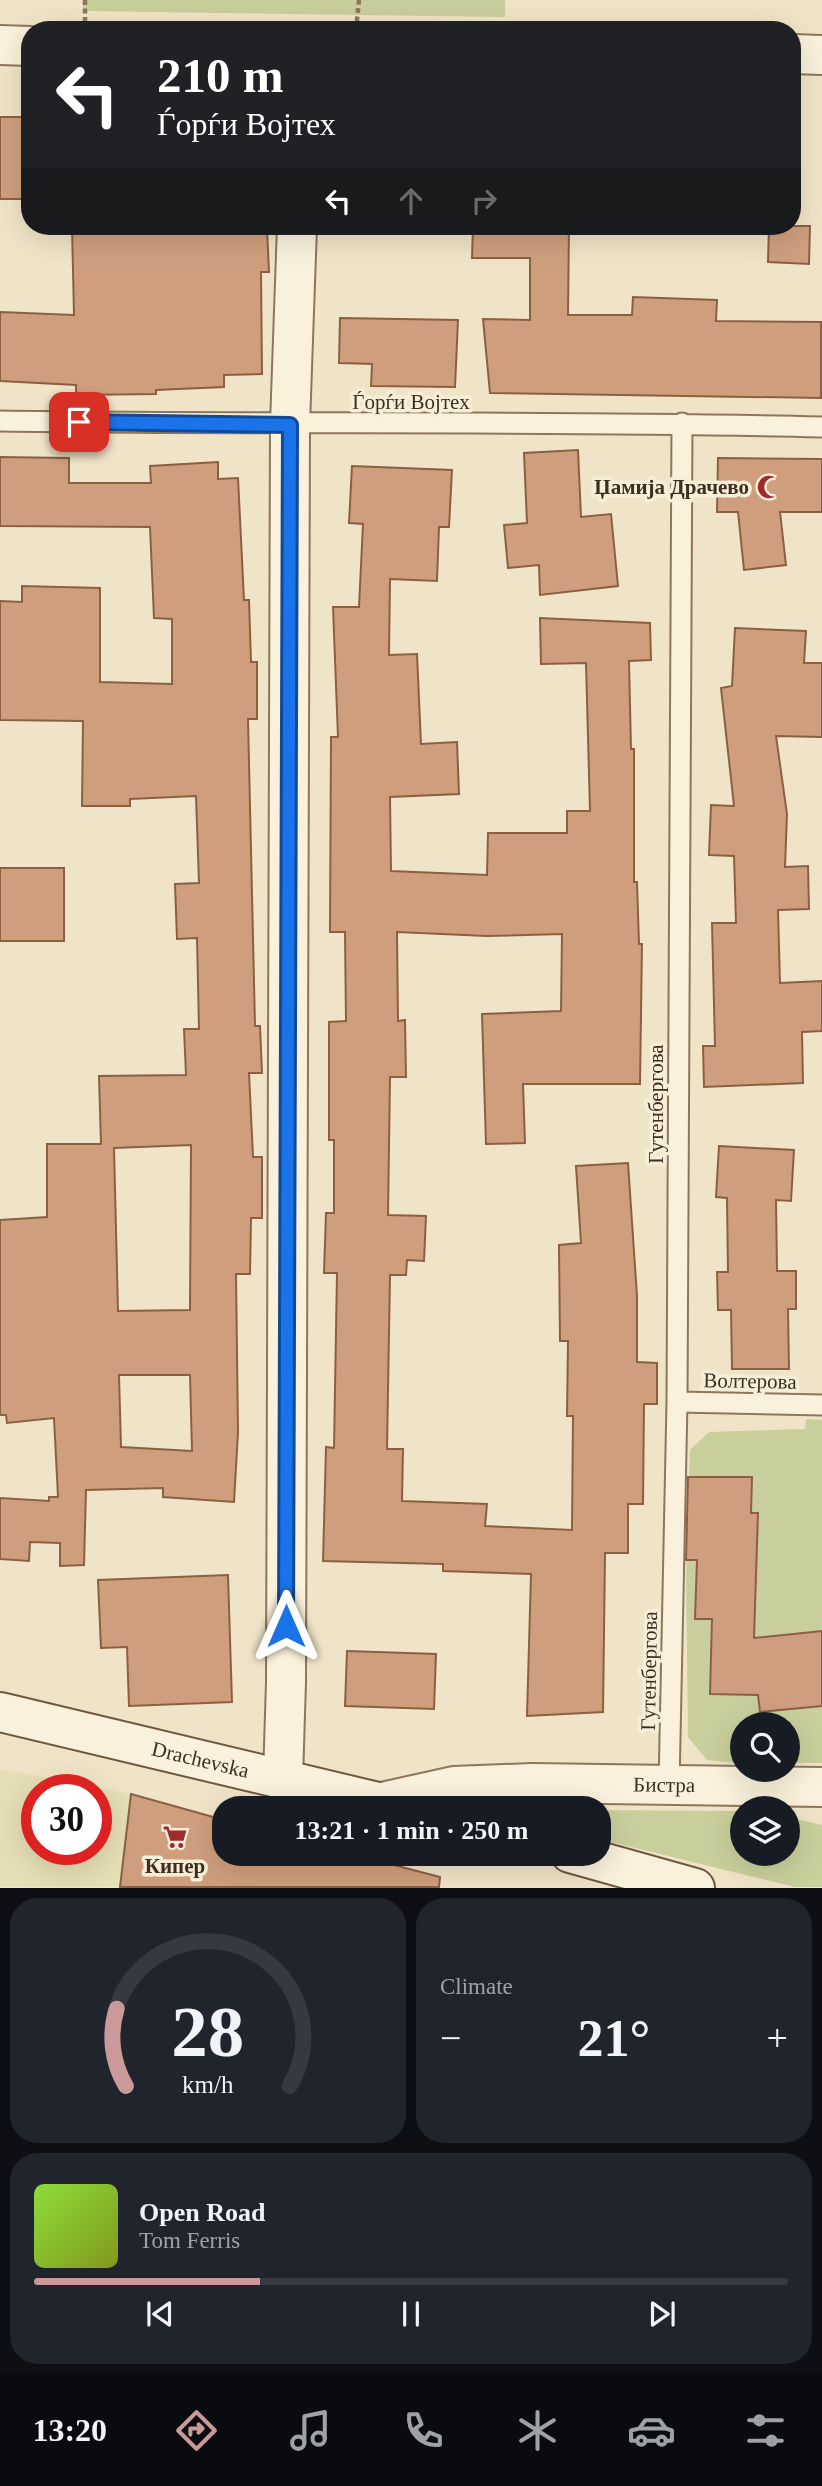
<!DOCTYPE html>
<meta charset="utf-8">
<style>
:root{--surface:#171b24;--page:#20242c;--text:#f1f3f6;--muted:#9ea1a6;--line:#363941;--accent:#cc999b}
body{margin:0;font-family:"Times New Roman",serif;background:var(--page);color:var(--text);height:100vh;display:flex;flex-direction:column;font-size:26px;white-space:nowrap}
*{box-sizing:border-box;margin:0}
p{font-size:23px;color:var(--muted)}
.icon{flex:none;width:38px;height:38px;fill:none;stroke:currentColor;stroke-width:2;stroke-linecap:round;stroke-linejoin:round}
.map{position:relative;height:1888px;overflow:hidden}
.drawer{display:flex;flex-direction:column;gap:10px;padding:10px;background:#0d0f14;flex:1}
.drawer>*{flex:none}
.banner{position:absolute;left:21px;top:21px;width:780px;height:214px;border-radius:28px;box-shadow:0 7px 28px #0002;background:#202124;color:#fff;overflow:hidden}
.controls{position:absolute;left:730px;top:1712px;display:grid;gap:14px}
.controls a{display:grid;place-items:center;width:70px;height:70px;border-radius:50%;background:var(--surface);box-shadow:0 7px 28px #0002;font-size:35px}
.speed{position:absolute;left:21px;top:1774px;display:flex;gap:14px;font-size:35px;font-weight:700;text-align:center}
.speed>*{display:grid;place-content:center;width:91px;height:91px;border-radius:50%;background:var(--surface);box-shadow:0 7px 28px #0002;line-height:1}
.speed .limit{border:10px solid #d22;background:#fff;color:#111}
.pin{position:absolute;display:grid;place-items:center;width:60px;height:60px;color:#fff;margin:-30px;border-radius:14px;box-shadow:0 4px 10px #0006}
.me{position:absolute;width:77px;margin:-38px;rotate:0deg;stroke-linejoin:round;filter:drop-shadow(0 0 5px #0008)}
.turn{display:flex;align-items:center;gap:24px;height:147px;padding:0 21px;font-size:32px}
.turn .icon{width:91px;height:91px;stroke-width:2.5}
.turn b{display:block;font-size:49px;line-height:60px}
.lanes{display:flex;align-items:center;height:66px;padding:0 21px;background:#0003;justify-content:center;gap:35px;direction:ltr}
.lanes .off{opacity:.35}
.big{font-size:52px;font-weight:700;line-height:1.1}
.drawer .card{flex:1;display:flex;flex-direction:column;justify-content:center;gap:10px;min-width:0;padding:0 24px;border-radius:28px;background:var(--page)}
.drawer .dial{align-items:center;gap:0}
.dial svg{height:182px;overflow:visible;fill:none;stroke:var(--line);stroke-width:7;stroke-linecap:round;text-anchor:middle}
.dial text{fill:var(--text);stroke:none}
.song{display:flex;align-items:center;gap:21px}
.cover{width:84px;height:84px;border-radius:10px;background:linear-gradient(135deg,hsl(90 70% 55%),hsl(70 70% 35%))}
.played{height:7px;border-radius:4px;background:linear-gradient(90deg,var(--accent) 30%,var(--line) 30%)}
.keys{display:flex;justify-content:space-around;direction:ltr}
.heat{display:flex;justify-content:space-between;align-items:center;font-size:38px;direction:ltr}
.drawer .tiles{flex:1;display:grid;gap:10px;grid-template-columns:1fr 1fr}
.card:last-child{grid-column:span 2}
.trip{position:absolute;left:212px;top:1796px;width:399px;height:70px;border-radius:28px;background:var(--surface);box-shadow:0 7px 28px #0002;font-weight:700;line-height:70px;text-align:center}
.tabs{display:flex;height:112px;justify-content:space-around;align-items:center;background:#090b0e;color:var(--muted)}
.tabs .icon{width:49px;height:49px}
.tabs .current{color:var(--accent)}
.tabs b{font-size:32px;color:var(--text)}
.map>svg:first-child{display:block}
.farmland{fill:#e6deb5;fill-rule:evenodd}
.green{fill:#c9cf9b}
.building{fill:#cf9f7d;stroke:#8d5f41;stroke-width:2;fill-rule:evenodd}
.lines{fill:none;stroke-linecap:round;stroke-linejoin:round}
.service-casing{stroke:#8d765c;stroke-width:23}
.minor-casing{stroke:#8d765c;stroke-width:42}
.tertiary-casing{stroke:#8d765c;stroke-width:42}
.secondary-casing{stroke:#6f573f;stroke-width:42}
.path{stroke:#8d765c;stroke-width:4.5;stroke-dasharray:5 3.5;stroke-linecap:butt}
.service{stroke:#faf1dc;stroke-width:19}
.minor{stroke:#faf1dc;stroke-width:38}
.tertiary{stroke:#faf1dc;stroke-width:38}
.secondary{stroke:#faf1dc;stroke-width:38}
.route-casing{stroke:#114b97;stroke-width:18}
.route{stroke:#1a73e8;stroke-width:12}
.labels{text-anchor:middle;stroke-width:7;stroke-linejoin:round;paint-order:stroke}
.street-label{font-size:21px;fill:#3d2e20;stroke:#f7eed8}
.poi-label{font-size:21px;font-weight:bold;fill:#3d2e20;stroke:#f7eed8;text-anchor:end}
</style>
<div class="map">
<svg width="822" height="1888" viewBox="0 0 822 1888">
<rect width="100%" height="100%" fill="#f0e4c8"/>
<path class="farmland" d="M 0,1769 L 131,1794 L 121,1887 L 0,1887 ZM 37,1790 L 96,1790 L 96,1850 L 37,1850 Z"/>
<path class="green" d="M 83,0 L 505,0 L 505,17 L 83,11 Z
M 806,1419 L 822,1420 L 822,1763 L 788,1763 L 788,1724 L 742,1724 L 742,1764 L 707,1760 L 688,1737 L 686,1577 L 690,1450 L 709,1432 L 805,1429 Z
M 599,1810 L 742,1811 L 742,1853 L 788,1853 L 788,1817 L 822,1825 L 822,1887 L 794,1887 L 599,1839 Z"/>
<path class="building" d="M 0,117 L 30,117 L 30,199 L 0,199 Z
M 72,226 L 179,226 L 179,232 L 267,227 L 269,272 L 261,272 L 262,374 L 224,375 L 224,387 L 156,390 L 156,394 L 76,395 L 76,385 L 0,381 L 0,312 L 74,315 Z
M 473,226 L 569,226 L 568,315 L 632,315 L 633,297 L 717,300 L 716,321 L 821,322 L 821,398 L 490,393 L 483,319 L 530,320 L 530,258 L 472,258 Z
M 769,226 L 810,226 L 809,264 L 768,262 Z
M 340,318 L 458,320 L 455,387 L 371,386 L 372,364 L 339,363 Z
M 578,450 L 581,517 L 611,514 L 618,586 L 540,595 L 539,565 L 508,568 L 504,525 L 527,523 L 524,453 Z
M 0,457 L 69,458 L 69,483 L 151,483 L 150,466 L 218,462 L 218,479 L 238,478 L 244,600 L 249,600 L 251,662 L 257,662 L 257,719 L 248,719 L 255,1026 L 260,1026 L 262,1073 L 249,1073 L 253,1157 L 262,1157 L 262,1218 L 251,1218 L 250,1274 L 236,1274 L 238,1432 L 234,1502 L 163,1497 L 163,1488 L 86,1490 L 84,1565 L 60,1566 L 60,1543 L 30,1542 L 29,1561 L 0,1559 L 0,1498 L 49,1501 L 49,1497 L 58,1497 L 54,1418 L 7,1423 L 6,1415 L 0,1415 L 0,1220 L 47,1217 L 47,1144 L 101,1144 L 99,1076 L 186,1075 L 184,1029 L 199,1029 L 197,938 L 177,939 L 175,884 L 199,883 L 196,796 L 130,799 L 130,806 L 82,806 L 83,721 L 0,720 L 0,601 L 22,602 L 22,586 L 100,588 L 100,682 L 172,684 L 172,619 L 154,618 L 150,527 L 0,526 ZM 191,1145 L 190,1310 L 118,1311 L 114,1148 ZM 119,1375 L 190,1375 L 192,1451 L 121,1447 Z
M 718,458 L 822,459 L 822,512 L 780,512 L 786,565 L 744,570 L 738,512 L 717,512 Z
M 352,466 L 452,470 L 449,527 L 439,527 L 437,581 L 390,579 L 389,655 L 417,654 L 421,744 L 457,742 L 459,794 L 390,797 L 391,871 L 487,875 L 488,833 L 567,833 L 567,811 L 590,811 L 586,663 L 541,664 L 540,618 L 650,623 L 651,660 L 629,661 L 631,749 L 634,749 L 634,882 L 637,882 L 639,944 L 642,944 L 640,1084 L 523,1084 L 525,1143 L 486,1144 L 482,1014 L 561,1011 L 562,934 L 487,936 L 397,932 L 398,1021 L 405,1020 L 406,1077 L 390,1077 L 388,1215 L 426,1216 L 424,1261 L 407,1260 L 406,1275 L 390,1275 L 387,1449 L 403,1449 L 402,1501 L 487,1504 L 485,1526 L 572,1530 L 573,1416 L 567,1416 L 568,1341 L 560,1341 L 559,1245 L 581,1243 L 576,1166 L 628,1163 L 637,1296 L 637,1362 L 657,1363 L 657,1404 L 644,1404 L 643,1504 L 628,1504 L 628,1553 L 605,1553 L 603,1712 L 527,1716 L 531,1574 L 443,1571 L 443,1564 L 323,1561 L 326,1447 L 334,1448 L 337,1273 L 324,1273 L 326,1213 L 334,1213 L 334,1140 L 329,1140 L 329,1022 L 346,1021 L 345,932 L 330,932 L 331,737 L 338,737 L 333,607 L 359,607 L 363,524 L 349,523 Z
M 735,628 L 806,631 L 804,663 L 822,663 L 822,737 L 776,736 L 787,814 L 785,867 L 808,866 L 809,909 L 778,910 L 780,983 L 822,981 L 822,1031 L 802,1032 L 803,1083 L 704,1087 L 703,1046 L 715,1046 L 712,923 L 736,923 L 734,856 L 709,855 L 711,805 L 734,806 L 721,688 L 732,686 Z
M 0,868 L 64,868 L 64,941 L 0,941 Z
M 719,1146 L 794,1150 L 791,1201 L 776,1200 L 777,1271 L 796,1271 L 796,1309 L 788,1309 L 789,1369 L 732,1369 L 731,1310 L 718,1310 L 717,1272 L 728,1272 L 727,1198 L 716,1197 Z
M 688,1477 L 752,1477 L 751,1513 L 758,1513 L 754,1638 L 822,1631 L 822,1706 L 760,1712 L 758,1695 L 710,1694 L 712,1619 L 695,1619 L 697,1560 L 686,1560 Z
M 228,1575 L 232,1702 L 129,1706 L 127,1647 L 101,1648 L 98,1580 Z
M 347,1651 L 436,1654 L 434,1709 L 345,1706 Z
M 131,1794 L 224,1820 L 224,1853 L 348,1853 L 440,1877 L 439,1887 L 120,1887 Z"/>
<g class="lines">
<g class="service-casing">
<path id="service" d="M 0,421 C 274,425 548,420 822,427
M 677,1402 L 822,1405
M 669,1786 L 677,1402 L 682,423"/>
</g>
<g class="minor-casing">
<path id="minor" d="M 0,45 L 30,46
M 793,54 L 822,55
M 283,1778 L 286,1682 L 290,425 L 297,226"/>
</g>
<g class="tertiary-casing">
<g id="tertiary">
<path id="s1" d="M 382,1802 L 454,1786 L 532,1783 L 822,1787"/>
</g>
</g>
<g class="secondary-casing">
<g id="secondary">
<path id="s2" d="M 0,1712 L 403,1808"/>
<path d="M 570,1853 L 695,1888"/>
</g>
</g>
<path class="path" d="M 85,0 L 85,30
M 356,30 L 359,0"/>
<use href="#service" class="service"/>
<use href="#minor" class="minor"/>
<use href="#tertiary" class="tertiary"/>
<use href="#secondary" class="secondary"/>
</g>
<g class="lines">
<g class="route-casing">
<path id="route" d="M 79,422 L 290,425 L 286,1626"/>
</g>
<use href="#route" class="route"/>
</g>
<defs>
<g id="mosque-bare" transform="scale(1.89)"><path d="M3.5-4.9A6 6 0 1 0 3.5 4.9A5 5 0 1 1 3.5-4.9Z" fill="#9e2a2b" stroke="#f7eed8" stroke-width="2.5" paint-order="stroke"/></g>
<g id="supermarket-bare" transform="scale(1.89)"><path d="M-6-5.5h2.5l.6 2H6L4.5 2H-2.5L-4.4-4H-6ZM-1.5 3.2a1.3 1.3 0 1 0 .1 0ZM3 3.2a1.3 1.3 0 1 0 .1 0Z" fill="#9e2a2b" stroke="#f7eed8" stroke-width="2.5" paint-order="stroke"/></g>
</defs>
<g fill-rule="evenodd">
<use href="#mosque-bare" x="769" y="487"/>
<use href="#supermarket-bare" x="175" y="1837"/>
</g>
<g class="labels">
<g class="street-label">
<text x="411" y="409">Ѓорѓи Војтех</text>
<text transform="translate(656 1104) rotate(-90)" y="7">Гутенбергова</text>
<text transform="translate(750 1381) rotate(1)" y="7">Волтерова</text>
<text transform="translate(649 1671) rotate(-89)" y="7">Гутенбергова</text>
<text dy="7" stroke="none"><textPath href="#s2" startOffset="206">Drachevska</textPath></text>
<text dy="7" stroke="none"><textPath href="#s1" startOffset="284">Бистра</textPath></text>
</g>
<g class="poi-label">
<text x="749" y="494">Џамија Драчево</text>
<text x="175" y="1873" text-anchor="middle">Кипер</text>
</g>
</g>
</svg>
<div class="controls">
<a><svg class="icon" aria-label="search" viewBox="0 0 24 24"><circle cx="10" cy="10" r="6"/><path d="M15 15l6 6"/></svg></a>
<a><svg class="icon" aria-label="layers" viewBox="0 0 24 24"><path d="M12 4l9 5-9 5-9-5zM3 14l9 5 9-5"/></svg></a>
</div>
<div class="speed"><div class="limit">30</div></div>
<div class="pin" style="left:79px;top:422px;background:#d93025"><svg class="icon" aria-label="arrive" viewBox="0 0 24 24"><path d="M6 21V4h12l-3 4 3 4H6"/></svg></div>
<svg class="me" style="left:286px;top:1626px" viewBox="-20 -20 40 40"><path d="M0-17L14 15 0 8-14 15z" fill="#1a73e8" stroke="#fff" stroke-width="4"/></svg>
<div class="trip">13:21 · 1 min · 250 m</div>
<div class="banner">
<div class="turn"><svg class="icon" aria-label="left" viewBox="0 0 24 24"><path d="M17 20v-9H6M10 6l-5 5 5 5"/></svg><div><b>210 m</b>Ѓорѓи Војтех</div></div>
<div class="lanes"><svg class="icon" aria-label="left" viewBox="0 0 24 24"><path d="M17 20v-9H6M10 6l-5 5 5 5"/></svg><svg class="icon off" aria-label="ahead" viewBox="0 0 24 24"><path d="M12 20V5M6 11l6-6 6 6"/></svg><svg class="icon off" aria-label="right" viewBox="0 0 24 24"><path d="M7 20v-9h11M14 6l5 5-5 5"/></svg></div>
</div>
</div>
<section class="drawer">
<div class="tiles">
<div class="card dial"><svg viewBox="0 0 100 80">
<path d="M14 69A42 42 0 1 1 86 69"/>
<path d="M14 69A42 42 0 0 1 10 35" stroke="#cc999b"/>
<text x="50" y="56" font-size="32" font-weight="700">28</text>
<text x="50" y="72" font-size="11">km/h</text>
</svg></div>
<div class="card"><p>Climate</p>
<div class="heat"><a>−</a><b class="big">21°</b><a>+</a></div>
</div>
<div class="card">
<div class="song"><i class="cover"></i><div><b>Open Road</b><p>Tom Ferris</p></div></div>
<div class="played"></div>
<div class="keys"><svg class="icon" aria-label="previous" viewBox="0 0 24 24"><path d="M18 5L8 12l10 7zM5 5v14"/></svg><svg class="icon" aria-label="pause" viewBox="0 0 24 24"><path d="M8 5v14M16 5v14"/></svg><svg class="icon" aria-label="next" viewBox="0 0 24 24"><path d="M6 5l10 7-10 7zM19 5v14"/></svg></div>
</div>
</div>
</section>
<nav class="tabs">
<b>13:20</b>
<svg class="icon current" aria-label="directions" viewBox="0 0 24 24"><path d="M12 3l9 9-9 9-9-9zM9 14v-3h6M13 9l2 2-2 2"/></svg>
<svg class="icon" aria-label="music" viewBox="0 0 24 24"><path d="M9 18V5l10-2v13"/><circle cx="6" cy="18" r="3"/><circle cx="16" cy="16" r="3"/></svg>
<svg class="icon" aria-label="phone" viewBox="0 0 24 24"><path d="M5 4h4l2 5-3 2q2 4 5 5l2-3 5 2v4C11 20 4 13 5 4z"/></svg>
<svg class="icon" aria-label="climate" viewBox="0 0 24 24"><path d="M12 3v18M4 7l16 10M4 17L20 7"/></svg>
<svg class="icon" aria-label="car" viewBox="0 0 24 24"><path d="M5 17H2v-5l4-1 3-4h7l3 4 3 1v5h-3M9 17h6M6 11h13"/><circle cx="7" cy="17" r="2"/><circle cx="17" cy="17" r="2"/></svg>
<svg class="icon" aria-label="filters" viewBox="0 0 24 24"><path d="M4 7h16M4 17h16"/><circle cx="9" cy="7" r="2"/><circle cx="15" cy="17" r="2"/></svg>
</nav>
